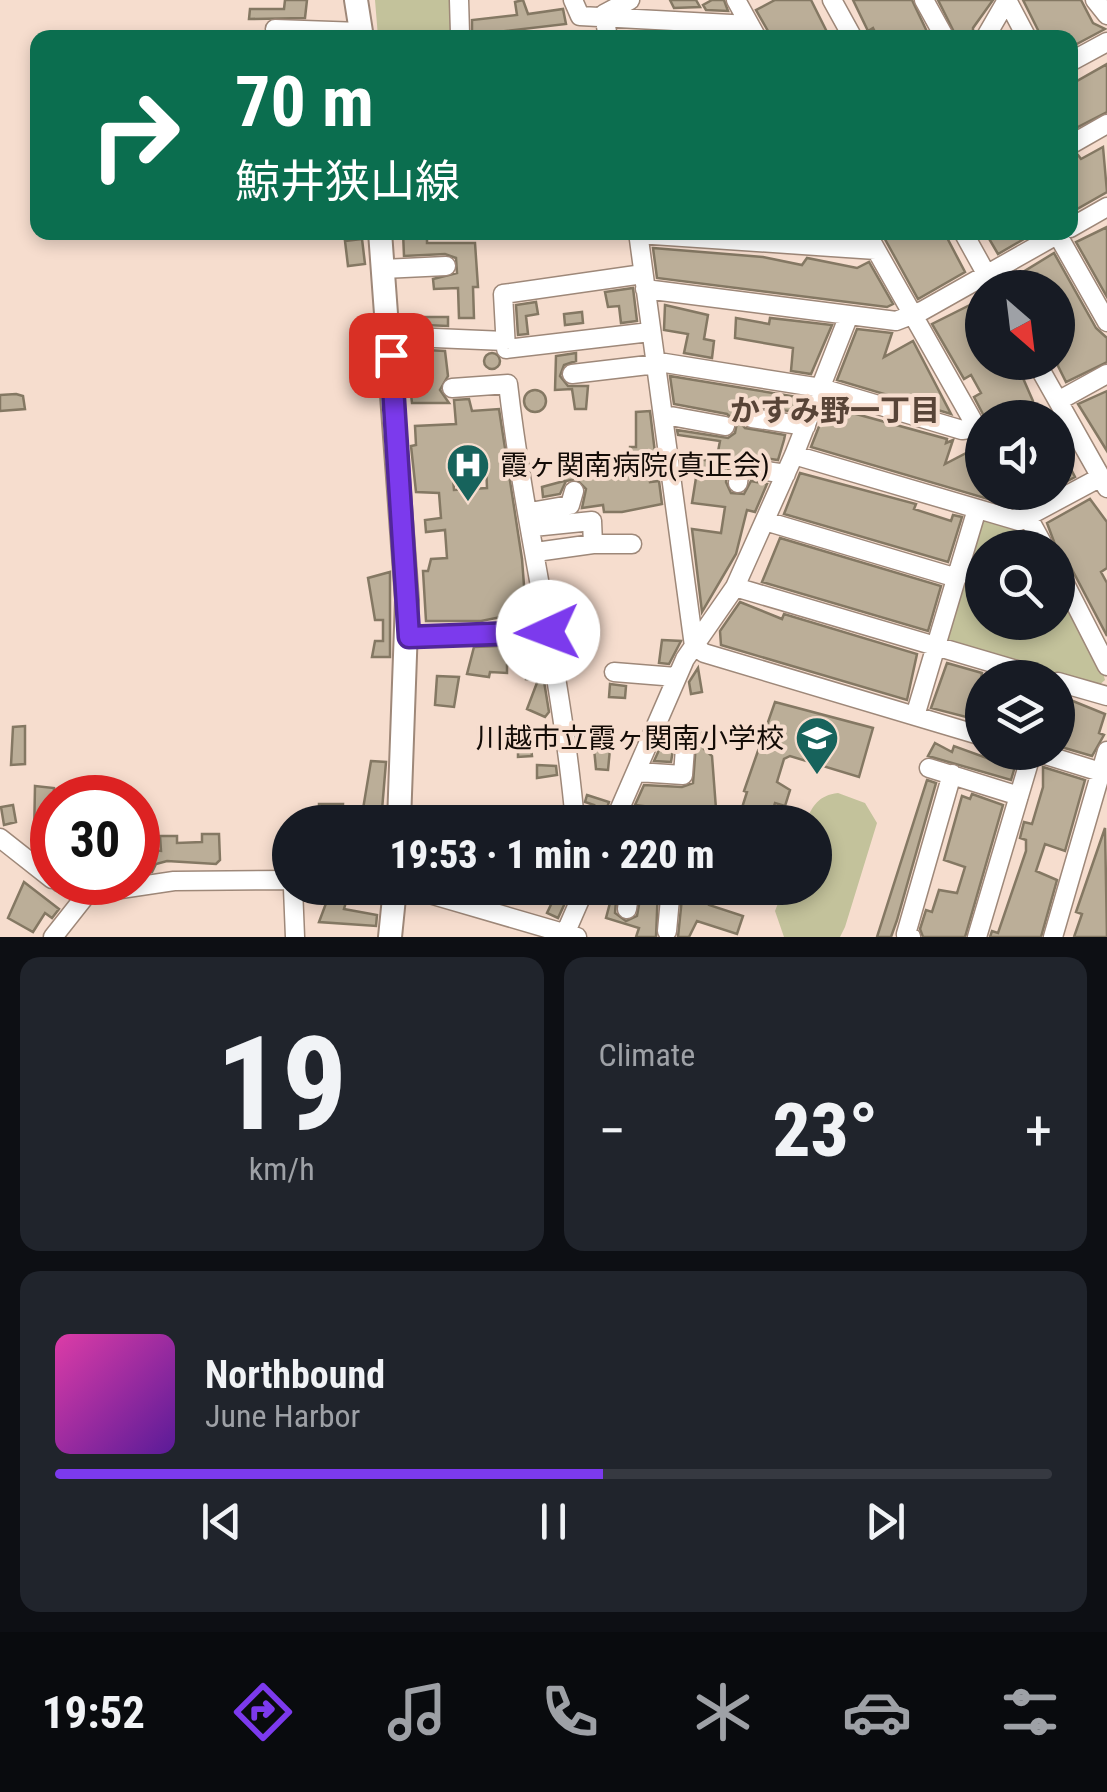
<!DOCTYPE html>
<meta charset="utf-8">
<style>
:root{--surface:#171b24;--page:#20242c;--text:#f1f3f6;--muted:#9ea1a6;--line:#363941;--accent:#7c3aed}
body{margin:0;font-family:"Roboto Condensed","Noto Sans JP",sans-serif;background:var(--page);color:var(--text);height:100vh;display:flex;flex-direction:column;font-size:38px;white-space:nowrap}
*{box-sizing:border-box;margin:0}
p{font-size:32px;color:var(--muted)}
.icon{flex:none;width:55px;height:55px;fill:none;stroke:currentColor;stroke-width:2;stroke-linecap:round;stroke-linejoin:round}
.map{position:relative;height:937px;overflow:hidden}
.panel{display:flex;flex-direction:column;gap:20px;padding:20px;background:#0d0f14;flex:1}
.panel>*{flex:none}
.guide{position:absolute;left:30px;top:30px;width:1048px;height:210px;border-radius:20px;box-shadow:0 5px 15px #0003;background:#0b6e4f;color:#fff;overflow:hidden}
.needle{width:65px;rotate:152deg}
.controls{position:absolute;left:965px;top:270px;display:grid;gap:20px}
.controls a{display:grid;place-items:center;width:110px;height:110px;border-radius:50%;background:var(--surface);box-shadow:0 5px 15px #0003;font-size:50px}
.speed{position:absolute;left:30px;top:775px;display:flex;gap:20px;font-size:50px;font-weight:700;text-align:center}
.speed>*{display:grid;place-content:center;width:130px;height:130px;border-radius:50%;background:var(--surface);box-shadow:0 5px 15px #0003;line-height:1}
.speed .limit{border:15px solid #d22;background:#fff;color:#111}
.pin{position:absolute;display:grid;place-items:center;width:85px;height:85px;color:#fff;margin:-42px;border-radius:20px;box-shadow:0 5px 15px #0006}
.me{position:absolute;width:110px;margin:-55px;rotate:268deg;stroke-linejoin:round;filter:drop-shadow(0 0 8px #0008)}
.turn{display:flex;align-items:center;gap:35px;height:210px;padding:0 40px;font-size:45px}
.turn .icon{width:130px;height:130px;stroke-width:2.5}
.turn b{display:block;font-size:70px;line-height:85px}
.big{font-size:75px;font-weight:800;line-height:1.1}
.panel .widget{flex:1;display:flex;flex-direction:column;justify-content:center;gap:15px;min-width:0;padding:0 35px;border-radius:20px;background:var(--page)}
.panel .dial{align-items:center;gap:0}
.dial b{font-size:130px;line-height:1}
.song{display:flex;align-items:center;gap:30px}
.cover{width:120px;height:120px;border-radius:15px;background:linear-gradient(135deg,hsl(320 70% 55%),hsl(270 70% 35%))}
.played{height:10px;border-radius:5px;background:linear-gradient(90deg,var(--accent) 55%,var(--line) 55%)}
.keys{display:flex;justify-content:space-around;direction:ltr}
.heat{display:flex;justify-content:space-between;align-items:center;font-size:55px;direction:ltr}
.panel .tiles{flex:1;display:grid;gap:20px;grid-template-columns:1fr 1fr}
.widget:last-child{grid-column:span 2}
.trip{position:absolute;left:272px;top:805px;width:560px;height:100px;border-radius:50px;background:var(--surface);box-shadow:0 5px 15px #0003;font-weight:800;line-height:100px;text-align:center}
.tab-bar{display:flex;height:160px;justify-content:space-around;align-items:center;background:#090b0e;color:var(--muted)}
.tab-bar .icon{width:70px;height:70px}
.tab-bar .on{color:var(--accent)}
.tab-bar b{font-size:45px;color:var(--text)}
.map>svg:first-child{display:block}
.green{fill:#c3c29b}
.building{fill:#bbae98;stroke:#847863;stroke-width:2.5;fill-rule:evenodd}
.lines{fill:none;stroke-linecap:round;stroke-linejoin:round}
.minor-casing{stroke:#9e8879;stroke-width:21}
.major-casing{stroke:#9e8879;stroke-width:26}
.minor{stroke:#fff;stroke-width:18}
.major{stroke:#fff;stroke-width:22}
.route-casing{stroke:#51269a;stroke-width:25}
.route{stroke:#7c3aed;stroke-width:18}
.labels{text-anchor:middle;stroke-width:8;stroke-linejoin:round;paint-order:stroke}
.poi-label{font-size:28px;fill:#130b06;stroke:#f6ddce;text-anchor:start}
.neighbourhood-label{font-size:30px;font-weight:bold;fill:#584437;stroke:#f6ddce}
</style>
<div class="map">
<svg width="1107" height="937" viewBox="0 0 1107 937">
<rect width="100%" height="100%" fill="#f6ddce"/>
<path class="green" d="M 375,0 L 451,0 L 452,37 L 378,37 Z
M 988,518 L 1027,530 L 1037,547 L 982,548 L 982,622 L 1058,622 L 1058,583 L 1098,656 L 1105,680 L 1097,687 L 951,645 L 946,636 L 980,522 Z
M 838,793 L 865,803 L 877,823 L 845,927 L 840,937 L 784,937 L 775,911 L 784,888 L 815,888 L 815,822 L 806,822 C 812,806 819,795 838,793 Z"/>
<path class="building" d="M 285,0 L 307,0 L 305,18 L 249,19 L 250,9 L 284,9 Z
M 523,0 L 528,14 L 563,9 L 566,24 L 472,35 L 472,20 L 517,15 L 515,2 Z
M 670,0 L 696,0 L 700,7 L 674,8 Z
M 712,0 L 724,0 L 728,11 L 706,10 L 703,5 Z
M 775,0 L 811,0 L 830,38 L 772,38 L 756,10 Z
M 853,0 L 912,0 L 930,38 L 878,38 L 873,28 L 868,31 Z
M 938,0 L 993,0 L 973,28 L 973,38 L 957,38 Z
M 1023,0 L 1081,0 L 1093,23 L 1105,29 L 1073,46 L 1070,38 L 1042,38 Z
M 1107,64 L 1107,112 L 1070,131 L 1070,85 Z
M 1103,147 L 1107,192 L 1070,213 L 1070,158 L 1078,155 L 1081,159 Z
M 1107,227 L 1107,297 L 1076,242 Z
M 403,232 L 427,232 L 427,243 L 475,243 L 478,287 L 473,287 L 474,318 L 459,318 L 458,288 L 434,289 L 433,279 L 457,273 L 456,258 L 445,254 L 404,256 Z
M 881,232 L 944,232 L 965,272 L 918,299 Z
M 996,232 L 1036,232 L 998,254 L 988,237 Z
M 362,239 L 365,264 L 348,266 L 345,241 Z
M 653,248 L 763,257 L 802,265 L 807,258 L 857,268 L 869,262 L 893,304 L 887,307 L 657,278 Z
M 1054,253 L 1096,328 L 1107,338 L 1107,362 L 1066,382 L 1058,366 L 1058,288 L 1006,288 L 1005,283 Z
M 633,288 L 637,321 L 621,323 L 619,306 L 608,307 L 605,292 Z
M 982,299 L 982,362 L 1016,362 L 1033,401 L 1028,408 L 1030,413 L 1023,418 L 985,418 L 974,397 L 981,393 L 971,375 L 964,379 L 932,324 Z
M 536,302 L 538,314 L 526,316 L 528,334 L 518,335 L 516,305 Z
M 665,305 L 708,315 L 704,339 L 714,341 L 712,358 L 684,353 L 688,334 L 664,330 Z
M 582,312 L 583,323 L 565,325 L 564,314 Z
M 425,317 L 448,317 L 448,326 L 425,325 Z
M 736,318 L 769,324 L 770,318 L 832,325 L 811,374 L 791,371 L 793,348 L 735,338 Z
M 857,329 L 892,333 L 884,357 L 913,341 L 951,414 L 837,380 Z
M 426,350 L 445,351 L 448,376 L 440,390 L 449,403 L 412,403 L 409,377 L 424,376 Z
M484 361a8 8 0 1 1 16 0a8 8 0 1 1-16 0Z
M 576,353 L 576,361 L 564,365 L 560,376 L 568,386 L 588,386 L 586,409 L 575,409 L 572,389 L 555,390 L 556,356 Z
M 670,376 L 803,398 L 797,412 L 739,405 L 736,417 L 745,428 L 785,435 L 784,440 L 778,460 L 741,455 L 730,460 L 726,482 L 731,493 L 744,494 L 751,481 L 767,484 L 755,512 L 747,510 L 736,554 L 702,612 L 692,529 L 721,533 L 725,507 L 692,503 L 699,459 L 716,462 L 720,441 L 678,435 L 677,430 L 728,438 L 735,433 L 737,423 L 727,414 L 674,404 Z
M524 401a11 11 0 1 1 22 0a11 11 0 1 1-22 0Z
M 1107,391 L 1107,451 L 1078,404 Z
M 16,394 L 23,396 L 25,409 L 0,411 L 0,395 Z
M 469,399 L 472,411 L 499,409 L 522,559 L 526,612 L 481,621 L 426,621 L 423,571 L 428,571 L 431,559 L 447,558 L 445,530 L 426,532 L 425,520 L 441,518 L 439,493 L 416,492 L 411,446 L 416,445 L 415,426 L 456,424 L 454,400 ZM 452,464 L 486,464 L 487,488 L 454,490 Z
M 827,406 L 947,439 L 946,443 L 953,440 L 945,464 L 976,448 L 982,459 L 982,492 L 1002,495 L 1005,504 L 811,447 Z
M 650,411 L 655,453 L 647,457 L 650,482 L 659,481 L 662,504 L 622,512 L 604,512 L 603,505 L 582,508 L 586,489 L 576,479 L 566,481 L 560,494 L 543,497 L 542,487 L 564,481 L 564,475 L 611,470 L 616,463 L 629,461 L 630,447 L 636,447 L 636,412 Z
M 1058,444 L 1075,477 L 1058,486 Z
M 800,473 L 916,504 L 914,509 L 951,521 L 953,515 L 962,517 L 948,562 L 784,514 Z
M 1090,499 L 1107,522 L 1107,568 L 1101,572 L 1107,583 L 1107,636 L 1068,562 L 1060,558 L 1047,523 Z
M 780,538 L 941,586 L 928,631 L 762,582 Z
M 390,572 L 390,657 L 372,657 L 375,641 L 383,641 L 383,620 L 375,620 L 368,578 Z
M 740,602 L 782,619 L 784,614 L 917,654 L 907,700 L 721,645 L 720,631 Z
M 662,640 L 681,641 L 669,664 L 659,663 Z
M 524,645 L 524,655 L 534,654 L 534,664 L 507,665 L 507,673 L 490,672 L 489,677 L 467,674 L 474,647 Z
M 947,663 L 982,673 L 974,719 L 931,708 Z
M 526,668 L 542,669 L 549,712 L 545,717 L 527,709 L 538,680 L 526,679 Z
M 698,668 L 702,692 L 691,694 L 689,682 Z
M 437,676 L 459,677 L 454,707 L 435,705 Z
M 610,684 L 626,686 L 625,698 L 609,697 Z
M 1058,695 L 1105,714 L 1099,733 L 1104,735 L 1092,756 L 1058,746 Z
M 775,702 L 873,728 L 859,777 L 790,756 L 784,759 L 777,782 L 790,790 L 785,806 L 775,803 L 769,822 L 747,822 L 749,818 L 740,814 L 747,792 L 744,791 Z
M 25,726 L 25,764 L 11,765 L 13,727 Z
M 670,726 L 677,726 L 671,762 L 654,761 Z
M 697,730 L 707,731 L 704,749 L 712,756 L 717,822 L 685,820 L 674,810 L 635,805 L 644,785 L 682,787 L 693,783 Z
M 529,732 L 532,756 L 518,757 L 518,733 Z
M 935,743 L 952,752 L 954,746 L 1006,765 L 1008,761 L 1016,763 L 1011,780 L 928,756 Z
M 594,748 L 610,749 L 608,770 L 596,769 Z
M 371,761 L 386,762 L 381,822 L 361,821 Z
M 537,765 L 556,766 L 557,775 L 537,778 Z
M 1043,767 L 1085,780 L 1065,851 L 1045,844 L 1036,871 L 1057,880 L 1041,937 L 990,937 L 992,931 L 998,933 L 1026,851 L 1026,840 L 1020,838 L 1024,822 L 1032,824 L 1043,787 Z
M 927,780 L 936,783 L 897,920 L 891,937 L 877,937 Z
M 35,786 L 54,788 L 52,836 L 34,839 Z
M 972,794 L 1003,805 L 965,937 L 923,937 L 920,929 L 926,910 L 932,912 L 939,890 L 957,893 L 965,867 L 944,860 L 962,796 L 970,799 Z
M 587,795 L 609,802 L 602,822 L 587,822 L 594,805 L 585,802 Z
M 319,804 L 343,804 L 342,822 L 319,821 Z
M 13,805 L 16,822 L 4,825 L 1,807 Z
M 1105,828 L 1107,937 L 1074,937 L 1082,914 L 1076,912 Z
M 202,834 L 219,834 L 220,860 L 216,864 L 167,861 L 156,864 L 152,872 L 138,874 L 138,849 L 161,851 L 160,836 L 177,836 L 177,843 L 202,842 Z
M 24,882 L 59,909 L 52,918 L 45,913 L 33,932 L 8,918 Z
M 559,888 L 572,888 L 558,918 L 547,913 Z
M 614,888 L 617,888 L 615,913 L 626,921 L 637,916 L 642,888 L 658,888 L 656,937 L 636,937 L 639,928 L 606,918 Z
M 683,888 L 711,888 L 709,905 L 743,916 L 737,934 L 697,921 L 689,937 L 678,937 Z
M 328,898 L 346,902 L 344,909 L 377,915 L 376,926 L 319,922 Z"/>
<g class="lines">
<g class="minor-casing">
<path id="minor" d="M 459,0 L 460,33
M 573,0 L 580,16 L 750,25
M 736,0 L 757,38
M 832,0 L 853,38
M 924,0 L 945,38
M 1007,0 L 1027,38
M 1095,0 L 1107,15
M 604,14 L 630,0
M 604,14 L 608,38
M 275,29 L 361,32
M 985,38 L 1007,0
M 1070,62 L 1107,42
M 1070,145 L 1107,124
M 1070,228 L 1107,207
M 638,232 L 694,646 L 704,653 L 982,736
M 866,232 L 982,437
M 963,232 L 994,288
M 1056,232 L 1107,322
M 638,234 L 876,250
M 383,269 L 446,266
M 643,274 L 503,294 L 506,349 L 650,332
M 645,289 L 896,321 L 922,311 L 1062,232
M 388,336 L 505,341
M 1036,362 L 1107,488
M 572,374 L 665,363 L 821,388 L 962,430 L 977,428
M 452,388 L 508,384 C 525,531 562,674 575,822
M 1058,401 L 1107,374
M 665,415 L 725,426
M 752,418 L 806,426
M 794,455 L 1019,521 L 1101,477
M 738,483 L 740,467 L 786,474
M 1014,492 L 1045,548
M 530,512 L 570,505 L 574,491
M 765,521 L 957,578
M 533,527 L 592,521 L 593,544
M 536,552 L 593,544 L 632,544
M 1058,570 L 1107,666
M 735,587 L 1044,678
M 409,637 L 548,632
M 614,672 L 676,677
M 1058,682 L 1107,696
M 915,716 L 977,509
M 1036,752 L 1107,774
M 929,768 L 1019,796
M 637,772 L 683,775 L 686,735
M 616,816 L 673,822
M 614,822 L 685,659 L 735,587 L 794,455 L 849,315
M 0,838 L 52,879
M 59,882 L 87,894 L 174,881 L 290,880
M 293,888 L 295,937
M 409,888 L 577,937
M 627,909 L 630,888
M 667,931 L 671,888
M 565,934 L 585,888
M 53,937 L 87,894
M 911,937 L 906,934 L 952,774
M 977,937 L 1032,752
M 1053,937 L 1107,751"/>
</g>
<g class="major-casing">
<path id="major" d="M 356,0 L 362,38
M 380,232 L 407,600 L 399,822
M 390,937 L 395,888"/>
</g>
<use href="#minor" class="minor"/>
<use href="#major" class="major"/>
</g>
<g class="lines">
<g class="route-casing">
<path id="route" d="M 391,355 L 409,637 L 548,632"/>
</g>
<use href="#route" class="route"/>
</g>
<defs>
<g id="hospital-pin" transform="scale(2.25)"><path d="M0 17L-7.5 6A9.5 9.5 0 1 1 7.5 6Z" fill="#17635c" stroke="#f6ddce"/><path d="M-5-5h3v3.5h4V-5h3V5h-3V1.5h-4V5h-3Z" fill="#fff"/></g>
<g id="school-pin" transform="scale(2.25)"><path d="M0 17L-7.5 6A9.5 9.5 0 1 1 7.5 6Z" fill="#17635c" stroke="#f6ddce"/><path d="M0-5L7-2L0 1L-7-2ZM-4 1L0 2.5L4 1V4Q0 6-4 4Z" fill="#fff"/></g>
</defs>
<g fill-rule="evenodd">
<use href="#hospital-pin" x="468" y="465"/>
<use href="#school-pin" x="817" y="738"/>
</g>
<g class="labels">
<g class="poi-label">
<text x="500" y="475">霞ヶ関南病院(真正会)</text>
<text x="784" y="748" text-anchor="end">川越市立霞ヶ関南小学校</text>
</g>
<g class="neighbourhood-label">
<text x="835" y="421">かすみ野一丁目</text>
</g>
</g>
</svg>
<div class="controls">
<a><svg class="needle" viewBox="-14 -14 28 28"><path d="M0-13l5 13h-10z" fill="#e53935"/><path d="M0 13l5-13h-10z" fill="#9ea1a6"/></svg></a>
<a><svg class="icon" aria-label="sound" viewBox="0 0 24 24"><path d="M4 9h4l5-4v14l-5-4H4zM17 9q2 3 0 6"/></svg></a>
<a><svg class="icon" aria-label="search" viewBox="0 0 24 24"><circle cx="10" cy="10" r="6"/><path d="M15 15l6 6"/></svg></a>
<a><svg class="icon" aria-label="layers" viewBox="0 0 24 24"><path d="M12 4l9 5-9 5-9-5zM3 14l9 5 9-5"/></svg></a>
</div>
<div class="speed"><div class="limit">30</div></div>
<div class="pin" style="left:391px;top:355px;background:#d93025"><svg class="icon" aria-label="arrive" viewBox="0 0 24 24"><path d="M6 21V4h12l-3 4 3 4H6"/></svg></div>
<svg class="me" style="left:548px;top:632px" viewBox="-20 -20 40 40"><circle r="19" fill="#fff"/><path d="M0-13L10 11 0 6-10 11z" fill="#7c3aed"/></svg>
<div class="trip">19:53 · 1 min · 220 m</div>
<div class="guide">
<div class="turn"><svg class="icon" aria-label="right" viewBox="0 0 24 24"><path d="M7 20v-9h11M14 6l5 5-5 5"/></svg><div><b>70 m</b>鯨井狭山線</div></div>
</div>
</div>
<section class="panel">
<div class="tiles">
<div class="widget dial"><b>19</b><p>km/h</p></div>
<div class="widget"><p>Climate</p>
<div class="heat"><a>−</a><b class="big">23°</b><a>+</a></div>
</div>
<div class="widget">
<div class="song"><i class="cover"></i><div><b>Northbound</b><p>June Harbor</p></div></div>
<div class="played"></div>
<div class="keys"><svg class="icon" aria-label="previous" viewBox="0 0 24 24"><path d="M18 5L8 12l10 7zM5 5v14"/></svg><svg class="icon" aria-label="pause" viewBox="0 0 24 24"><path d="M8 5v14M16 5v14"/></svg><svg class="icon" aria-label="next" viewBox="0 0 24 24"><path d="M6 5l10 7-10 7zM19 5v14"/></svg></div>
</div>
</div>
</section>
<nav class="tab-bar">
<b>19:52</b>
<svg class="icon on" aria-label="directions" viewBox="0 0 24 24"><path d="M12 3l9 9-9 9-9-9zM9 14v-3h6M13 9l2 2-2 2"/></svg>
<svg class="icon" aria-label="music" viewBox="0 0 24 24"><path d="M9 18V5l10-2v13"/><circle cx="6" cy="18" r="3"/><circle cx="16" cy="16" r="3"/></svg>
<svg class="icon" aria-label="phone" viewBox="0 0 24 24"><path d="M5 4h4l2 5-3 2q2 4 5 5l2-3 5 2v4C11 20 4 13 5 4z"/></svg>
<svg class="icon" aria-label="climate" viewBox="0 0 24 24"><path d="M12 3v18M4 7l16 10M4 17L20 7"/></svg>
<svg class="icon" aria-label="car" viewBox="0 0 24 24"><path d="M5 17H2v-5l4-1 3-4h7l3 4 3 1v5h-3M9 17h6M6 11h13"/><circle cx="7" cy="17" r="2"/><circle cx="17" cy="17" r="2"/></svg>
<svg class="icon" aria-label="filters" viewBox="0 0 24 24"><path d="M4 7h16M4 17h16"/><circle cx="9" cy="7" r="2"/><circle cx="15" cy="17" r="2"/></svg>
</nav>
